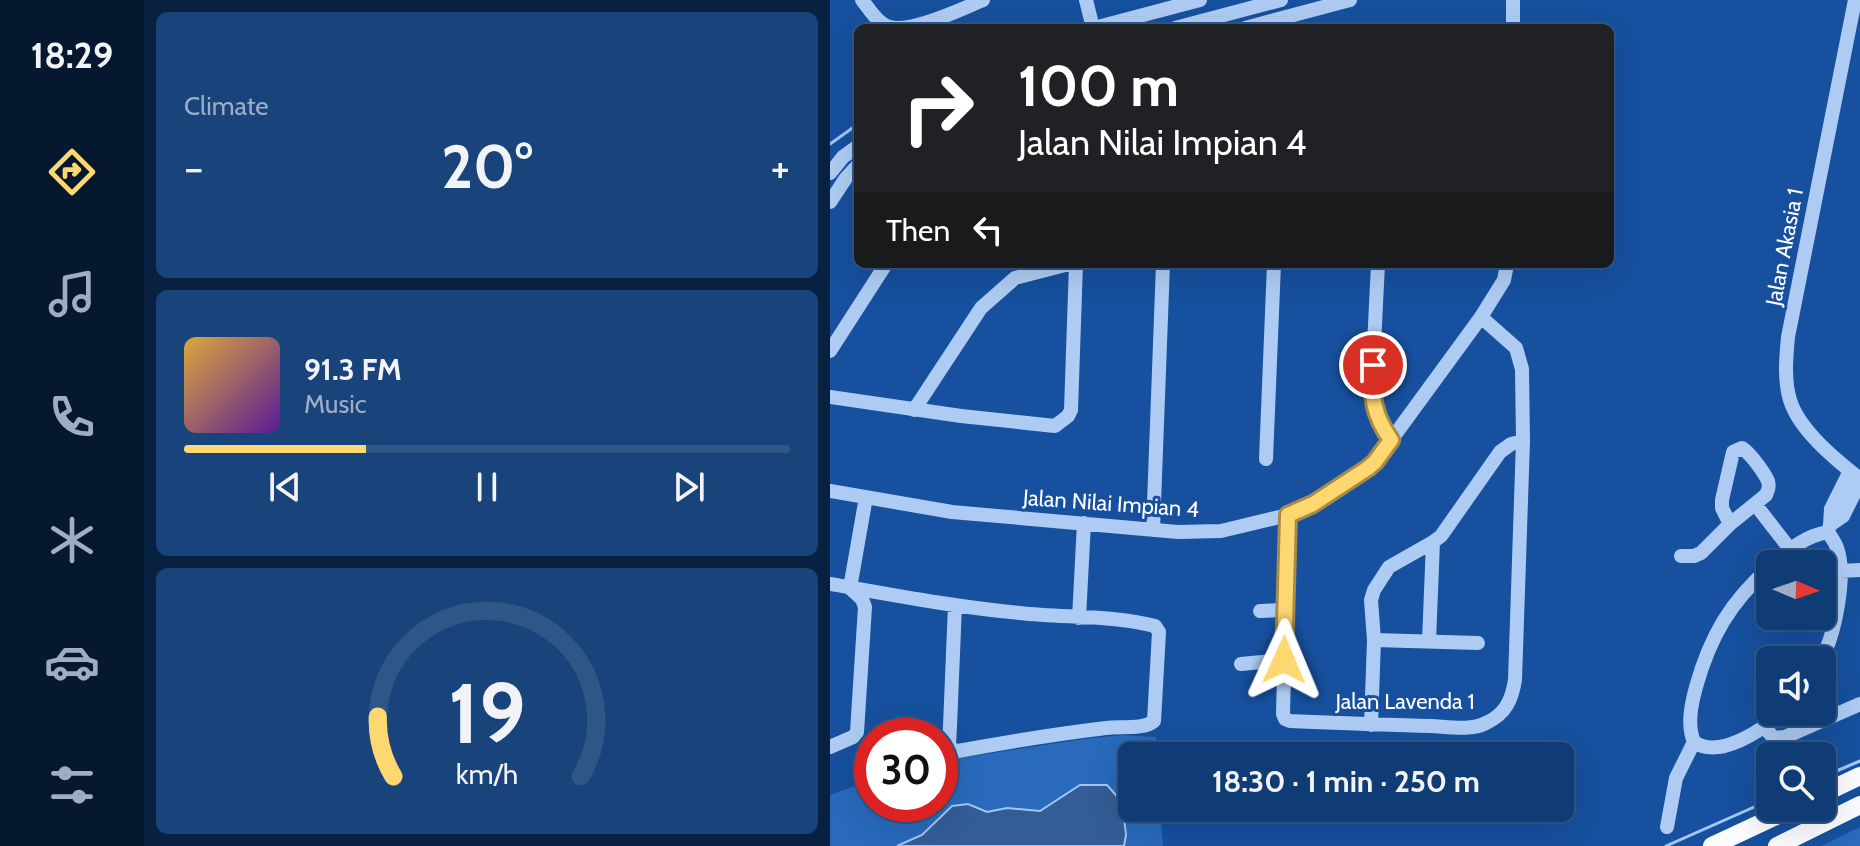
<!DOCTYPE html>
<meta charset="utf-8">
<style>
:root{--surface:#103c76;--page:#19437b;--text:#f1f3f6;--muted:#9cadc5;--line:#305688;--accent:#ffd770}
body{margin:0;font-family:Cabin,sans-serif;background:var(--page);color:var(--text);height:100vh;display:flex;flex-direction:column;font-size:30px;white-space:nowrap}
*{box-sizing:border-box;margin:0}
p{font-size:26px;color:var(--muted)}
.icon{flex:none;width:44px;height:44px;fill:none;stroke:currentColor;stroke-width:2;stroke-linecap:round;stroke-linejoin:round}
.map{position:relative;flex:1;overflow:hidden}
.details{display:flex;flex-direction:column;gap:12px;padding:12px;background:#092141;width:686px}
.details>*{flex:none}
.banner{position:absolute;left:24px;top:24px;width:760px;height:244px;border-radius:12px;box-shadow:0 8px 32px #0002,0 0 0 2px var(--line);background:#202124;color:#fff;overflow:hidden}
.needle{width:52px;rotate:92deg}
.buttons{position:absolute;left:926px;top:550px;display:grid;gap:16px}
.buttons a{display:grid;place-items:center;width:80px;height:80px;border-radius:12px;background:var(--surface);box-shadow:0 8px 32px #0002,0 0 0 2px var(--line);font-size:40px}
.speed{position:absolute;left:24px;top:718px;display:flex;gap:16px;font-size:40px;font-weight:700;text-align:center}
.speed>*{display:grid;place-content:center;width:104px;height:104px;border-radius:50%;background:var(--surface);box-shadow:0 8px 32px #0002,0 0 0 2px var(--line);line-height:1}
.speed .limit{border:12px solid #d22;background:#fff;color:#111}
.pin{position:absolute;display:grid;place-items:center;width:68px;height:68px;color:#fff;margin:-34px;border:4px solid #fff;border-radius:50%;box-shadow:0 2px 8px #0007}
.me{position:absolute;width:88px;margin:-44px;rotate:1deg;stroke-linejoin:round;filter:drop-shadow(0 0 6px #0008)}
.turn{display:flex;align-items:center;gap:28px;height:168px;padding:0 32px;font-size:36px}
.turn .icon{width:104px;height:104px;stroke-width:2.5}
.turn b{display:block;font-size:56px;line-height:68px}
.then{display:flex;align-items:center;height:76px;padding:0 32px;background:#0003;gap:16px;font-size:30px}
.big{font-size:60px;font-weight:700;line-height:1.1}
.details .tile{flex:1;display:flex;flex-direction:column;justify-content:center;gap:12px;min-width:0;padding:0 28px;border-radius:12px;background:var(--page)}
.details .dial{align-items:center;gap:0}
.dial svg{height:208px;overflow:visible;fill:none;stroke:var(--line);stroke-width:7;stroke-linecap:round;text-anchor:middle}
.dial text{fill:var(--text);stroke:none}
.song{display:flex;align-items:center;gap:24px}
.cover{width:96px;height:96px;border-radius:12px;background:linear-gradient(135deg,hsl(40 70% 55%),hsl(270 70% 35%))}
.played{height:8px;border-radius:4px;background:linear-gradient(90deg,var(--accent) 30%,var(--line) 30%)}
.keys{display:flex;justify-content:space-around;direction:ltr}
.heat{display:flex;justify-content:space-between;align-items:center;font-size:44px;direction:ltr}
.trip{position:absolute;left:288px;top:742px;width:456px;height:80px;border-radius:12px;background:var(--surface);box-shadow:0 8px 32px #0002,0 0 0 2px var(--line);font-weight:700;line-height:80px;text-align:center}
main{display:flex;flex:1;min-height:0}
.menu{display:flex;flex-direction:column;width:144px;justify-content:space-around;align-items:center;background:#06182f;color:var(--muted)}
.menu .icon{width:56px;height:56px}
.menu .on{color:var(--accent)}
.menu b{font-size:36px;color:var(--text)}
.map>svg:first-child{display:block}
.green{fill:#296abc}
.water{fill:#345d97;stroke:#a1c7f5;stroke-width:2}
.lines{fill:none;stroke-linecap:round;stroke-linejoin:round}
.stream{stroke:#a1c7f5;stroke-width:3}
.minor{stroke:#aeccf3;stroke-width:14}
.major{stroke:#fafcff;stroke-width:18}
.route-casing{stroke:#a68c49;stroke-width:20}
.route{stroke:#ffd770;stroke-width:14}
.labels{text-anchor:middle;stroke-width:6;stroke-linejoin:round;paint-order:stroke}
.street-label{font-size:22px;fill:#fff;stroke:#16509e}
</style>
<main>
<nav class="menu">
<b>18:29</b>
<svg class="icon on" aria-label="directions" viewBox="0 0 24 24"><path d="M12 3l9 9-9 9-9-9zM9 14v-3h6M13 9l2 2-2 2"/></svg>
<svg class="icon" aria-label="music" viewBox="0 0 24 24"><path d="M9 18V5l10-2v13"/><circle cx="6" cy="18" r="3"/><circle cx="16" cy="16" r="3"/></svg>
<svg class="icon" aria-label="phone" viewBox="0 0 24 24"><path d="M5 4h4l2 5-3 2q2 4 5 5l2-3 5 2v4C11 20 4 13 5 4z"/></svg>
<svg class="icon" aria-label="climate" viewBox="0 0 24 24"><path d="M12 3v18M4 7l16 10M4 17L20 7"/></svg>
<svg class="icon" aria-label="car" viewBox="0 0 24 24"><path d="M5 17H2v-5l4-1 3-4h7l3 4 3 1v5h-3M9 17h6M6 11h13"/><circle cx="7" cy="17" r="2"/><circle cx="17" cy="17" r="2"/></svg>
<svg class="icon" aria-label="filters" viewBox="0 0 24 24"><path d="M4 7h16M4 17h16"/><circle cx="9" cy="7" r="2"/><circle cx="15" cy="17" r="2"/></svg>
</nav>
<section class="details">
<div class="tile"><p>Climate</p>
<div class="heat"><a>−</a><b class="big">20°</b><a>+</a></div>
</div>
<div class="tile">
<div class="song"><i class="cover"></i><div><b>91.3 FM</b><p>Music</p></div></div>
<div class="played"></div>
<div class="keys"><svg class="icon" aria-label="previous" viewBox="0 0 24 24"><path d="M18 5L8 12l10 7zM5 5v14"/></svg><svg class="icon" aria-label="pause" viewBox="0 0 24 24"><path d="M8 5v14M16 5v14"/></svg><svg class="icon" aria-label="next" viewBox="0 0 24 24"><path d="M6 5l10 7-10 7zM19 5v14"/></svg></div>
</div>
<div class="tile dial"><svg viewBox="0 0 100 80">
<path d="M14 69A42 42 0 1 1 86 69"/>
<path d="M14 69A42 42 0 0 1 8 46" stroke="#ffd770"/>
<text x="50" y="56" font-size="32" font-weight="700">19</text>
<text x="50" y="72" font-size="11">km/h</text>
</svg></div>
</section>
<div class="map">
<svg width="1030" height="846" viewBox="0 0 1030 846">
<rect width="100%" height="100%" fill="#16509e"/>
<path class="green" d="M 293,735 L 326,737 L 327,756 L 302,756 L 302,808 L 330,808 L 333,846 L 0,846 L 0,795 L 42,780 L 42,804 L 110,804 L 110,763 L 130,758 L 254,739 Z
M 1030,827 L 1030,846 L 991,846 Z"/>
<path class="water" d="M 250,785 L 277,785 L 292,802 L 296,835 L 294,846 L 67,846 L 92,835 L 122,806 L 138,804 L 157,812 L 177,808 L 210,811 Z"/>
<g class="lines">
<path class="stream" d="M 0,144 L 28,124
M 992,777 L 1030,761
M 836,846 L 940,800"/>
<path class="minor" d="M 32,0 C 39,9 48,24 60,27 C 81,33 133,9 153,0
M 256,0 L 263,28
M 1025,0 L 958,337 C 956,358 954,380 960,400 C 969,430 1006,460 1030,479
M 264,28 L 370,0
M 345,28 L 451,0
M 415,28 L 520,0
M 683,28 L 683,0
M 0,173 L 13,157 L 28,146
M 0,202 L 16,178 L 28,165
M 548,264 L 543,365 L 543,401 L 547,419 L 561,440
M 0,351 L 56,264
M 0,397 L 131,416 L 225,426 L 238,416 L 241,410 L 246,264
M 84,410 L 151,308 L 185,278 L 239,264
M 436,459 L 444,264
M 0,491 L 122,512 L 348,532 L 391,531 L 458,515 L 483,504 L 545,462 L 651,317 L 674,280 L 677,264
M 925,504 L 960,549
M 458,515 L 453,714 L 455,719 L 460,721 C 507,723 554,725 601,726 C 619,727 641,731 656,723 C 676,714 682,699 685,680 L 693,441 L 692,369 L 686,348 L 651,317
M 1000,525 L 1013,516 L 1030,482
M 323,530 L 333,264
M 998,532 L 1000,525 L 1001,509 L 1020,471
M 851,556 L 864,556 L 871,553 L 900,524 L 936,495 C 938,489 940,488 938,481 C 934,472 920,453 912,448 L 903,452 L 892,500 L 892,508 L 900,524
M 943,564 C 960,549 975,536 998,532
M 1010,571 L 1030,570
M 0,584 C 63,595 126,607 190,613 C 234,618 281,615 325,626 L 329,632 L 324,721 C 313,730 290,726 276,728 C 226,734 177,742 128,751 L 122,750 L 119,744 L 120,726 L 125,605
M 430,611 L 455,610
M 249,618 L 254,523
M 544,640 L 648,643
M 599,641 L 603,542
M 991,660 C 1005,635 1017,575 1007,548 C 1005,542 1001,537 998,532
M 411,664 L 454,660
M 541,725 L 544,640 L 541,600 L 544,590 L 559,567 L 603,542 L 611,536 L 670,452 L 681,444 L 693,441
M 934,727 L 944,738 L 955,737 L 1030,704
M 864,742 C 857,725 861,705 866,687 C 880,637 900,602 940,567
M 864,742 C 890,760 933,729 953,712
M 0,747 L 23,737 L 27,732 L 35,607 L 32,599 L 20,588 L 36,497
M 837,827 L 846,778 L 864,742"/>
<path class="major" d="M 992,794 L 1030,776
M 882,846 L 963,808
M 947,846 L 1030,805"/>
</g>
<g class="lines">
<g class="route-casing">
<path id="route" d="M 454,660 L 458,515 L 483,504 L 538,468 L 545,462 L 561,440 C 542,413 542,397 543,365"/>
</g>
<use href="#route" class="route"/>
</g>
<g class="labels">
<g class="street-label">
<text transform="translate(954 247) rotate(-79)" y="8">Jalan Akasia 1</text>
<text transform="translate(281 503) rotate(4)" y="8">Jalan Nilai Impian 4</text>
<text x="575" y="709">Jalan Lavenda 1</text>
</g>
</g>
</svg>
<div class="buttons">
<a><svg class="needle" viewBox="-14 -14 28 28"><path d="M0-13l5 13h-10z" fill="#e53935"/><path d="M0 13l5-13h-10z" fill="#9cadc5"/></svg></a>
<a><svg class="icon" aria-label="sound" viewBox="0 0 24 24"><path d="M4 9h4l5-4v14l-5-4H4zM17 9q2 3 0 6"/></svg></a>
<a><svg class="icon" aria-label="search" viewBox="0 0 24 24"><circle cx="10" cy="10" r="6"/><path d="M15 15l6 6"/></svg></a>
</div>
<div class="speed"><div class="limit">30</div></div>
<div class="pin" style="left:543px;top:365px;background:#d93025"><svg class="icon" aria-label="arrive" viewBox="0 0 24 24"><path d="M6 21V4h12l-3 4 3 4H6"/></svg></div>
<svg class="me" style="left:454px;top:660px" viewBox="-20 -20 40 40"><path d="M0-17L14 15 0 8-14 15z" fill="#ffd770" stroke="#fff" stroke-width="4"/></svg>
<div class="trip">18:30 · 1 min · 250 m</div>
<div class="banner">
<div class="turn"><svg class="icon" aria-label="right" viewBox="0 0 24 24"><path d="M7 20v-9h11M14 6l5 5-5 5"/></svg><div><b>100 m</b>Jalan Nilai Impian 4</div></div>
<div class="then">Then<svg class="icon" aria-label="left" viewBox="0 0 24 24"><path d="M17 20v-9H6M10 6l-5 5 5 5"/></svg></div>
</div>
</div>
</main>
